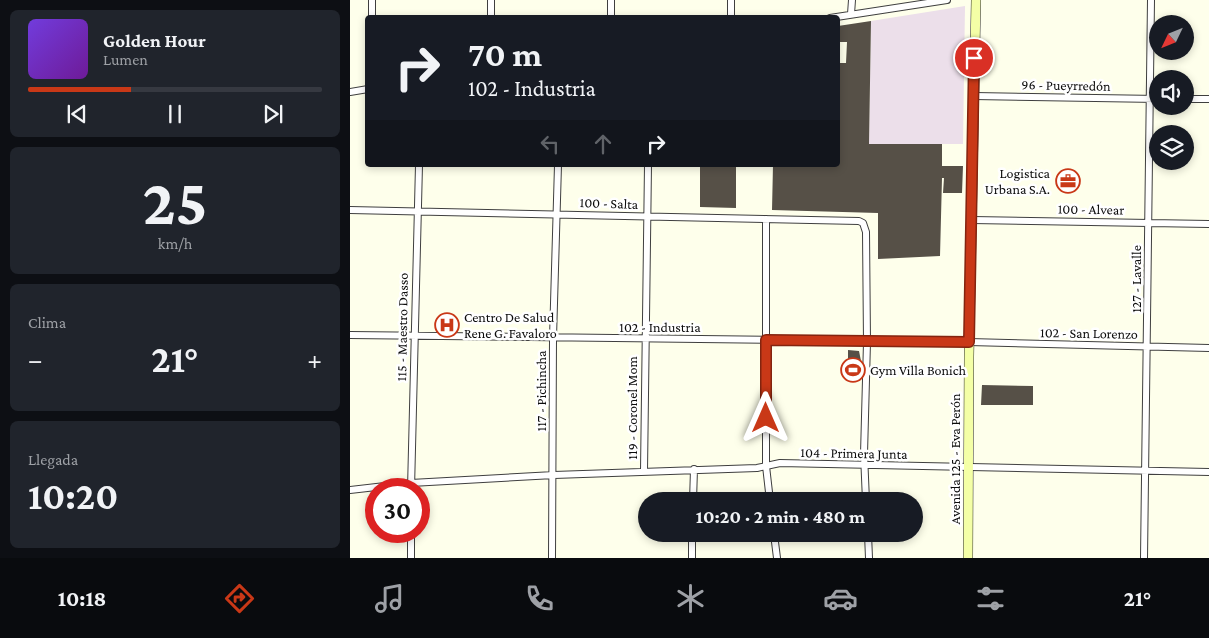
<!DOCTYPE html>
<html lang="es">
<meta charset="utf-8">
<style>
:root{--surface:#171b24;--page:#20242c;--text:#f1f3f6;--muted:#9ea1a6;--line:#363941;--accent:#c93817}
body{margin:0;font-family:"Crimson Pro",serif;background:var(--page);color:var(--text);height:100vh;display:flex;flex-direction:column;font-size:19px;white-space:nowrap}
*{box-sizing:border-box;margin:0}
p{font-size:16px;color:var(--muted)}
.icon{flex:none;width:28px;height:28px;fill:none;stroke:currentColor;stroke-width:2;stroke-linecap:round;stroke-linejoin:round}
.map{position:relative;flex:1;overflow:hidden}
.side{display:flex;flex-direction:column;gap:10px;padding:10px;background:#0d0f14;width:350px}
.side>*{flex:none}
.banner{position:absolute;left:15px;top:15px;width:475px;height:152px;border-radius:5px;box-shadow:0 2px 8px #0003;background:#171b24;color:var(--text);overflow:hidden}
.needle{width:32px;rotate:227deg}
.fabs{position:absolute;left:799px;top:15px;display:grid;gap:10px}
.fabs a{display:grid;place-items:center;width:45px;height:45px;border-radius:50%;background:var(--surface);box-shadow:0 2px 8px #0003;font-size:25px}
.speed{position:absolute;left:15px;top:478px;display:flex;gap:10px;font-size:25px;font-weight:700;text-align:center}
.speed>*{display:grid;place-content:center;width:65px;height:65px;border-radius:50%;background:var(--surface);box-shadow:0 2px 8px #0003;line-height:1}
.speed .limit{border:8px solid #d22;background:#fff;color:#111}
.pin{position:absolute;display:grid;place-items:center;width:42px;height:42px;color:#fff;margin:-21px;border:2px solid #fff;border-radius:50%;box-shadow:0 1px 5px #0007}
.me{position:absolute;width:55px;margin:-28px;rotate:0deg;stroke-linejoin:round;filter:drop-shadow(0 0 4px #0008)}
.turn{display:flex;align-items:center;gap:18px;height:105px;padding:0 20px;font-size:22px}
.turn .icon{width:65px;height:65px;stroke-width:2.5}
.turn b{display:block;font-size:35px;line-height:42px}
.lanes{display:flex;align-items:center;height:48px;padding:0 20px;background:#0003;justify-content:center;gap:25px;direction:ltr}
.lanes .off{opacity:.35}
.big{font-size:38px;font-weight:700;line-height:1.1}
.side .widget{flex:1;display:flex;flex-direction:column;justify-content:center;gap:8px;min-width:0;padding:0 18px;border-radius:8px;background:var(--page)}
.side .dial{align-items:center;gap:0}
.dial b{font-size:65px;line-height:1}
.song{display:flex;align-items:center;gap:15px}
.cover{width:60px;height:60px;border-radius:8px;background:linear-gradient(135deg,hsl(260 70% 55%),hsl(280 70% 35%))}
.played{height:5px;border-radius:2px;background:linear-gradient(90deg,var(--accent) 35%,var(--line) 35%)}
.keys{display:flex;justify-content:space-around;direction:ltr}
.heat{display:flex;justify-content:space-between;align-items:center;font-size:28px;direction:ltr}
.trip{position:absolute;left:288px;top:492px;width:285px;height:50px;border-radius:25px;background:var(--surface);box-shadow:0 2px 8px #0003;font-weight:700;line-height:50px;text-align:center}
.tab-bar{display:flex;height:80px;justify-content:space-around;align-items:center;background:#090b0e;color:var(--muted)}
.tab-bar .icon{width:35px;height:35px}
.tab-bar .current{color:var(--accent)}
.tab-bar b{font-size:22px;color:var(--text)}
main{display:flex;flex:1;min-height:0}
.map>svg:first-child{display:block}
.industrial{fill:#ecdfea}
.building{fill:#565047}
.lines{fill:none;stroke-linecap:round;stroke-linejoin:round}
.minor-casing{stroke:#3f3f3f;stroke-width:8}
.secondary-casing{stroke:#2e2e2e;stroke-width:10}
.minor{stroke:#fff;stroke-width:6}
.secondary{stroke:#f4ffa6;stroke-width:9}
.route-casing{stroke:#83240f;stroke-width:12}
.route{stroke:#c93817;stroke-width:9}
.labels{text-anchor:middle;stroke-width:5;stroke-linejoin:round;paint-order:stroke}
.street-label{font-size:14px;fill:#0c0c0c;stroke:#fff}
.poi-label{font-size:14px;fill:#0c0c0c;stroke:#fff;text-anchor:start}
</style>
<main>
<section class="side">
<div class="widget">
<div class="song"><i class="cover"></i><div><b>Golden Hour</b><p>Lumen</p></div></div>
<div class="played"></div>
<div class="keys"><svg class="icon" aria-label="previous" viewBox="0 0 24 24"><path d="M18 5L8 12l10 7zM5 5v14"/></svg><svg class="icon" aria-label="pause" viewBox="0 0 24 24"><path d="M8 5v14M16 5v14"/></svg><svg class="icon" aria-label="next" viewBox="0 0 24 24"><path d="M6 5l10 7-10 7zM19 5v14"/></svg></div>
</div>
<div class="widget dial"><b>25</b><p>km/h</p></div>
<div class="widget"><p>Clima</p>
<div class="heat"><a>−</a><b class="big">21°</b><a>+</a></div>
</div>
<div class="widget"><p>Llegada</p><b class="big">10:20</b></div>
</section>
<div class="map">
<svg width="859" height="558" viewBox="0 0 859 558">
<rect width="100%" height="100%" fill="#feffeb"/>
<path class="industrial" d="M 615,6 L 613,144 L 519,144 L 521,21 Z"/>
<path class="building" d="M 521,21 L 519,144 L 592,144 L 592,166 L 613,166 L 612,193 L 593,193 L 594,178 L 592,178 L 590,256 L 528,259 L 528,213 L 422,210 L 423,165 L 488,165 L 488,63 L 496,63 L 497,42 L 488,42 L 488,26 Z
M 350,165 L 386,165 L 386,208 L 350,207 Z
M 498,350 L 509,351 L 511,361 L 498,361 Z
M 497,367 L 509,367 L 511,377 L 497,377 Z
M 632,385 L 683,386 L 683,405 L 631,405 Z"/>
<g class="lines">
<g class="minor-casing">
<path id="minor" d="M 501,14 L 502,0
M 22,18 L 22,0
M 141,18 L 141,0
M 261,18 L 261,0
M 381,18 L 381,0
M 480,18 L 597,0
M 0,92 L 18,89
M 624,96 L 808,99
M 835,99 L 859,99
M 0,210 L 509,221 L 513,223 L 516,232 L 517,342 L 514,454 L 516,501
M 416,219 L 416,466 L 420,501
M 622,220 L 859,224
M 0,335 L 619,342 L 859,348
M 294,471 L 298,165
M 61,489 L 69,165
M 0,490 L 61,483 L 204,475 L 407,468 L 430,463 L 859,472
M 343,501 L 344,469
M 424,534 L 427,558
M 518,534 L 519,558
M 61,558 L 61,531
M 202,558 L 203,338 L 208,165
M 342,558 L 342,534
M 794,558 L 801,0"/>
</g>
<g class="secondary-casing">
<path id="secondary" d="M 618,558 L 619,357 L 626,0"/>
</g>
<use href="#minor" class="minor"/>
<use href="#secondary" class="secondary"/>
</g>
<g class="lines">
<g class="route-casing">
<path id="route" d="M 416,418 L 416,340 L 619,342 L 624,58"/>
</g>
<use href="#route" class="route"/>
</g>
<defs>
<g id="office-ring" transform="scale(1.25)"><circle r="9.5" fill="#fff" stroke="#c93817" stroke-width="1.5"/><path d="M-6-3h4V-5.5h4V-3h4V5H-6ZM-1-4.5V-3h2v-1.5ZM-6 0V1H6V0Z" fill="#c93817"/></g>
<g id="hospital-ring" transform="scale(1.25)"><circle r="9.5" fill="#fff" stroke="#c93817" stroke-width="1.5"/><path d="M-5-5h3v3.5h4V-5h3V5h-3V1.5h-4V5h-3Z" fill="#c93817"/></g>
<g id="stadium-ring" transform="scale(1.25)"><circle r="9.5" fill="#fff" stroke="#c93817" stroke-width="1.5"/><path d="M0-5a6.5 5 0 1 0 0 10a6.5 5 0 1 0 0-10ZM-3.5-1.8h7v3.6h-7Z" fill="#c93817"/></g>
</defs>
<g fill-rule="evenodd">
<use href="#office-ring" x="718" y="181"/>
<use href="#hospital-ring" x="97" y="325"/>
<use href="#stadium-ring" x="503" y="370"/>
</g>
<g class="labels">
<g class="street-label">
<text transform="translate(716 85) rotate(1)" y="5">96 - Pueyrredón</text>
<text transform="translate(259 203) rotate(2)" y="5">100 - Salta</text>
<text transform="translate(741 209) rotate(1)" y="5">100 - Alvear</text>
<text transform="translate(786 279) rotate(-90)" y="5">127 - Lavalle</text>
<text transform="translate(52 327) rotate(-89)" y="5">115 - Maestro Dasso</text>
<text x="310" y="332">102 - Industria</text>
<text transform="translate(739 333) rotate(1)" y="5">102 - San Lorenzo</text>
<text transform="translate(191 391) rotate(-90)" y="5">117 - Pichincha</text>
<text transform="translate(282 408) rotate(-90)" y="5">119 - Coronel Mom</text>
<text transform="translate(504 453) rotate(1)" y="5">104 - Primera Junta</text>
<text transform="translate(605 459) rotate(-90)" y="5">Avenida 125 - Eva Perón</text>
</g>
<g class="poi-label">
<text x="700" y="178" text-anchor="end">Logistica<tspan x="700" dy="16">Urbana S.A.</tspan></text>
<text x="114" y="322">Centro De Salud<tspan x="114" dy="16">Rene G. Favaloro</tspan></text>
<text x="520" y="375">Gym Villa Bonich</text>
</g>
</g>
</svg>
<div class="fabs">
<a><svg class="needle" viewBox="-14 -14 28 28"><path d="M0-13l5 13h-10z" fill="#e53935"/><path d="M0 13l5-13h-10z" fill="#9ea1a6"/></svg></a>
<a><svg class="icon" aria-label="sound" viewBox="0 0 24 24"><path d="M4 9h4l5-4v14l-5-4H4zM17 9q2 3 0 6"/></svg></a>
<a><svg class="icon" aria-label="layers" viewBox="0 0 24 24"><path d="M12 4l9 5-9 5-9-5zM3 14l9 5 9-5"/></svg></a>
</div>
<div class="speed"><div class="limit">30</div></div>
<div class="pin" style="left:624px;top:58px;background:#d93025"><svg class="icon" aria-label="arrive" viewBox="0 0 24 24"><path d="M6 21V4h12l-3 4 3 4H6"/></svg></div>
<svg class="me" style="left:416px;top:418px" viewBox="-20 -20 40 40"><path d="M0-17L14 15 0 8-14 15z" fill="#c93817" stroke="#fff" stroke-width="4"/></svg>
<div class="trip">10:20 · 2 min · 480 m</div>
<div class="banner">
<div class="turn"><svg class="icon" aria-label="right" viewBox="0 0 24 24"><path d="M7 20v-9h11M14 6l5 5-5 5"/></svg><div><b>70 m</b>102 - Industria</div></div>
<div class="lanes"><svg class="icon off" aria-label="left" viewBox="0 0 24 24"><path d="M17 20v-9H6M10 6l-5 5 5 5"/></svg><svg class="icon off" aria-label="ahead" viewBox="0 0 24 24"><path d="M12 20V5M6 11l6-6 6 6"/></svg><svg class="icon" aria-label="right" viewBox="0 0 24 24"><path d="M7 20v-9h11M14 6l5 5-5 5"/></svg></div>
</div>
</div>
</main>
<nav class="tab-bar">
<b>10:18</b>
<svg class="icon current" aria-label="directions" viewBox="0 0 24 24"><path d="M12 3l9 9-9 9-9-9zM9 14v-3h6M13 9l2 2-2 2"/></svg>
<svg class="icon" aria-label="music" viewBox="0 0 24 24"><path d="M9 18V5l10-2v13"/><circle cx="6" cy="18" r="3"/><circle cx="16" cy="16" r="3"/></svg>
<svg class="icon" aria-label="phone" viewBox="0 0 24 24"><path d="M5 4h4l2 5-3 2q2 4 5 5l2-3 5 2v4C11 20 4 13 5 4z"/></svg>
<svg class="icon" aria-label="climate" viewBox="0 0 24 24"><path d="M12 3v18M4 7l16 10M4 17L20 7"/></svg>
<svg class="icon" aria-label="car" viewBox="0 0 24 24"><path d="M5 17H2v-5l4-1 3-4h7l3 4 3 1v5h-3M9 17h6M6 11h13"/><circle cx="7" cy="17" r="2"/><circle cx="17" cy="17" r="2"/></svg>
<svg class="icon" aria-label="filters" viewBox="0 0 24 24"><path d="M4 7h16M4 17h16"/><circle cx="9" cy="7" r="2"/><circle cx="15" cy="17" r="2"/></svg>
<b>21°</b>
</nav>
